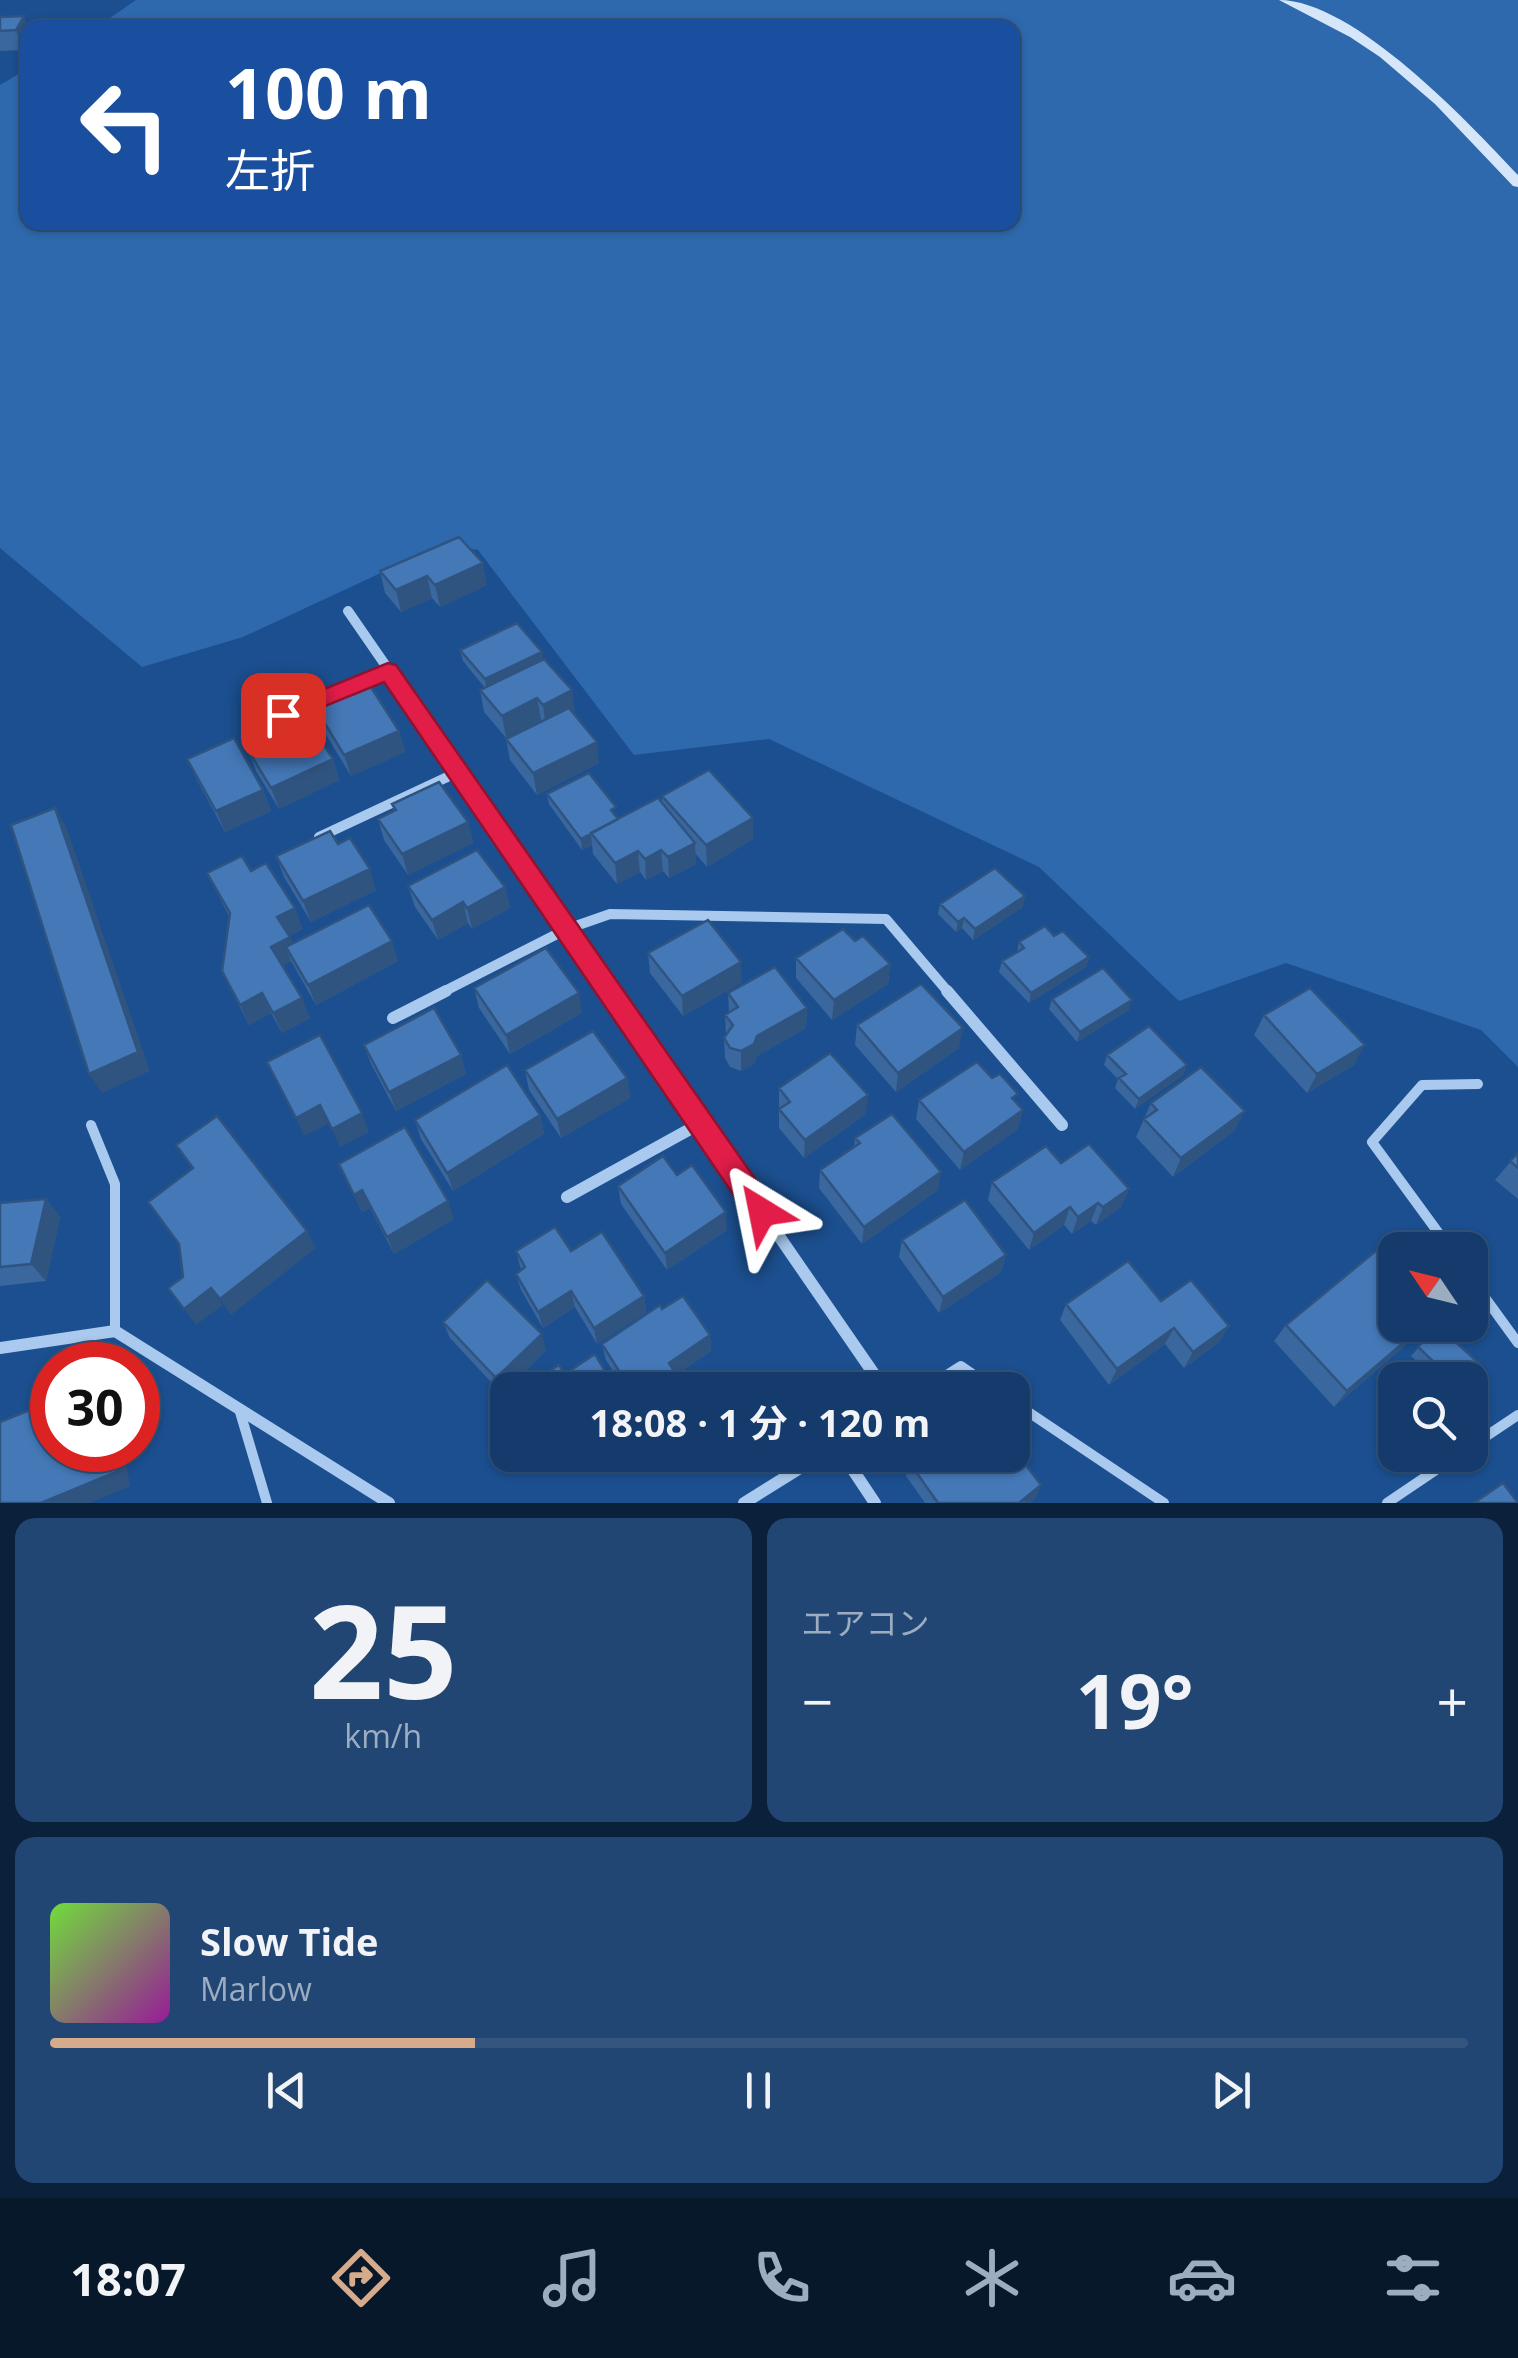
<!DOCTYPE html>
<html lang="ja">
<meta charset="utf-8">
<style>
:root{--surface:#143b6b;--page:#214673;--text:#f1f3f6;--muted:#9dadc1;--line:#33557e;--accent:#d6ab8b}
body{margin:0;font-family:"Open Sans","Noto Sans JP",sans-serif;background:var(--page);color:var(--text);height:100vh;display:flex;flex-direction:column;font-size:38px;white-space:nowrap}
*{box-sizing:border-box;margin:0}
p{font-size:32px;color:var(--muted)}
.icon{flex:none;width:55px;height:55px;fill:none;stroke:currentColor;stroke-width:2;stroke-linecap:round;stroke-linejoin:round}
.map{position:relative;height:1503px;overflow:hidden}
.details{display:flex;flex-direction:column;gap:15px;padding:15px;background:#0b203b;flex:1}
.details>*{flex:none}
.banner{position:absolute;left:20px;top:20px;width:1000px;height:210px;border-radius:20px;box-shadow:0 2px 8px #0004,0 0 0 2px var(--line);background:#1a4fa0;color:#fff;overflow:hidden}
.needle{width:65px;rotate:305deg}
.buttons{position:absolute;left:1378px;top:1232px;display:grid;gap:20px}
.buttons a{display:grid;place-items:center;width:110px;height:110px;border-radius:20px;background:var(--surface);box-shadow:0 2px 8px #0004,0 0 0 2px var(--line);font-size:50px}
.speed{position:absolute;left:30px;top:1342px;display:flex;gap:20px;font-size:50px;font-weight:700;text-align:center}
.speed>*{display:grid;place-content:center;width:130px;height:130px;border-radius:50%;background:var(--surface);box-shadow:0 2px 8px #0004,0 0 0 2px var(--line);line-height:1}
.speed .limit{border:15px solid #d22;background:#fff;color:#111}
.pin{position:absolute;display:grid;place-items:center;width:85px;height:85px;color:#fff;margin:-42px;border-radius:20px;box-shadow:0 5px 15px #0006}
.me{position:absolute;width:110px;margin:-55px;rotate:325deg;stroke-linejoin:round;filter:drop-shadow(0 0 8px #0008)}
.turn{display:flex;align-items:center;gap:35px;height:210px;padding:0 40px;font-size:45px}
.turn .icon{width:130px;height:130px;stroke-width:2.5}
.turn b{display:block;font-size:70px;line-height:85px}
.big{font-size:75px;font-weight:700;line-height:1.1}
.details .widget{flex:1;display:flex;flex-direction:column;justify-content:center;gap:15px;min-width:0;padding:0 35px;border-radius:20px;background:var(--page)}
.details .dial{align-items:center;gap:0}
.dial b{font-size:130px;line-height:1}
.song{display:flex;align-items:center;gap:30px}
.cover{width:120px;height:120px;border-radius:15px;background:linear-gradient(135deg,hsl(100 70% 55%),hsl(300 70% 35%))}
.played{height:10px;border-radius:5px;background:linear-gradient(90deg,var(--accent) 30%,var(--line) 30%)}
.keys{display:flex;justify-content:space-around;direction:ltr}
.heat{display:flex;justify-content:space-between;align-items:center;font-size:55px;direction:ltr}
.details .tiles{flex:1;display:grid;gap:15px;grid-template-columns:1fr 1fr}
.widget:last-child{grid-column:span 2}
.trip{position:absolute;left:490px;top:1372px;width:540px;height:100px;border-radius:20px;background:var(--surface);box-shadow:0 2px 8px #0004,0 0 0 2px var(--line);font-weight:700;line-height:100px;text-align:center}
.tab-bar{display:flex;height:160px;justify-content:space-around;align-items:center;background:#08182b;color:var(--muted)}
.tab-bar .icon{width:70px;height:70px}
.tab-bar .active{color:var(--accent)}
.tab-bar b{font-size:45px;color:var(--text)}
.map>svg:first-child{display:block}
.green{fill:#2e69ad}
.lines{fill:none;stroke-linecap:round;stroke-linejoin:round}
.lane{stroke:#a9c9ee;stroke-width:10}
.street-far2{stroke:#a9c9ee;stroke-width:6}
.street-far1{stroke:#a9c9ee;stroke-width:10}
.street{stroke:#a9c9ee;stroke-width:12}
.secondary{fill:#d6e6fa;fill-rule:evenodd}
.wall{fill:#3a679d}
.shaded-wall{fill:#305480}
.building{fill:#4478b7;stroke:#305480;stroke-width:2.5}
.route{fill:#e11d48;stroke:#92132f;stroke-width:2.5}
</style>
<div class="map">
<svg width="1518" height="1503" viewBox="0 0 1518 1503">
<rect width="100%" height="100%" fill="#1b4f8f"/>
<path class="green" d="M 136,0 L 1518,0 L 1518,1067 L 1481,1030 L 1286,963 L 1179,1001 L 1039,867 L 769,739 L 634,755 L 478,550 L 443,544 L 243,637 L 142,667 L 0,548 L 0,85 L 27,69 L 28,222 L 1012,222 L 1012,28 L 97,27 Z"/>
<g class="lines">
<path class="lane" d="M 91,1125 L 115,1184 L 115,1331
M 1451,1250 L 1372,1142 L 1422,1085 L 1478,1084
M 1470,1277 L 1518,1343
M 923,1390 L 961,1366 L 996,1390
M 1012,1401 L 1164,1503
M 240,1412 L 267,1503
M 1470,1447 L 1518,1415
M 1387,1503 L 1458,1455"/>
<path class="street-far2" d="M 0,27 L 50,26"/>
<path class="street-far1" d="M 348,611 L 612,993
M 283,715 L 388,671
M 319,837 L 458,772
M 441,993 L 567,929 L 610,914 L 886,919 L 949,993"/>
<path class="street" d="M 610,991 L 885,1390
M 947,991 L 1062,1125
M 393,1018 L 446,991
M 567,1197 L 701,1123
M 0,1348 L 115,1331 L 389,1503
M 843,1455 L 875,1503
M 744,1503 L 821,1455"/>
<path class="secondary" d="M 1279,0 C 1354,0 1469,123 1518,175 L 1518,187 L 1513,186 L 1435,104 L 1380,57 L 1350,37 Z"/>
</g>
<path class="wall" d="M 0,17 L 28,28 L 28,42 L 23,50 L 0,51 Z
M 380,571 L 487,585 L 440,607 L 432,598 L 401,612 L 385,593 Z
M 460,650 L 544,659 L 575,712 L 573,713 L 599,763 L 537,795 L 510,760 L 506,739 L 542,721 L 541,720 L 506,738 L 484,712 L 480,690 L 485,688 L 463,661 Z
M 315,707 L 399,731 L 405,752 L 351,776 L 322,728 Z
M 248,750 L 333,759 L 339,780 L 279,809 L 256,771 Z
M 187,759 L 263,790 L 271,811 L 225,832 L 197,780 Z
M 547,794 L 618,819 L 662,804 L 662,796 L 753,818 L 753,839 L 707,867 L 695,853 L 696,864 L 669,878 L 663,871 L 646,880 L 640,872 L 617,884 L 593,854 L 592,845 L 582,850 L 549,804 Z
M 392,804 L 468,822 L 473,843 L 408,875 L 384,840 L 378,819 L 394,811 Z
M 338,844 L 376,890 L 311,922 L 284,877 L 276,856 Z
M 251,871 L 303,929 L 289,936 L 293,944 L 398,961 L 316,1005 L 291,961 L 282,966 L 310,1018 L 282,1033 L 271,1013 L 249,1025 L 222,971 L 229,916 L 207,873 Z
M 408,886 L 505,887 L 510,908 L 472,929 L 468,923 L 438,940 L 415,907 Z
M 940,904 L 1023,907 L 973,940 L 962,928 L 956,932 L 938,914 Z
M 1054,936 L 1089,957 L 1086,967 L 1029,1003 L 999,972 L 1002,961 L 1017,952 L 1019,942 Z
M 855,941 L 890,964 L 888,984 L 832,1020 L 796,978 L 796,958 Z
M 648,953 L 742,982 L 683,1016 L 650,973 Z
M 474,988 L 582,1013 L 510,1054 L 479,1008 Z
M 728,993 L 807,1008 L 806,1028 L 757,1056 L 754,1064 L 741,1071 L 730,1067 L 725,1058 L 724,1038 L 726,1035 L 725,1015 L 729,1013 Z
M 1052,999 L 1129,1010 L 1077,1042 L 1049,1009 Z
M 1264,1015 L 1354,1065 L 1307,1093 L 1254,1035 Z
M 857,1025 L 959,1048 L 896,1092 L 855,1045 Z
M 364,1045 L 461,1055 L 466,1074 L 396,1111 L 371,1064 Z
M 1107,1055 L 1187,1065 L 1183,1075 L 1135,1109 L 1115,1088 L 1118,1079 L 1104,1065 Z
M 525,1070 L 627,1078 L 630,1098 L 561,1138 L 529,1090 Z
M 779,1088 L 866,1114 L 804,1158 L 779,1128 Z
M 919,1100 L 1016,1102 L 1018,1129 L 960,1170 L 916,1119 Z
M 1151,1103 L 1235,1130 L 1173,1177 L 1136,1137 Z
M 540,1115 L 544,1134 L 453,1191 L 421,1139 L 415,1120 Z
M 855,1138 L 938,1190 L 862,1244 L 819,1188 L 820,1170 L 854,1147 Z
M 1518,1153 L 1518,1199 L 1495,1180 Z
M 1061,1163 L 1129,1189 L 1121,1207 L 1096,1225 L 1091,1221 L 1072,1234 L 1064,1225 L 1029,1250 L 988,1200 L 992,1182 Z
M 339,1164 L 454,1219 L 394,1254 L 370,1208 L 362,1212 Z
M 677,1175 L 727,1230 L 667,1270 L 621,1204 L 618,1186 Z
M 46,1199 L 60,1217 L 46,1281 L 0,1286 L 0,1203 Z
M 902,1240 L 1006,1255 L 1001,1272 L 939,1313 L 899,1257 Z
M 516,1251 L 571,1251 L 644,1296 L 646,1312 L 597,1344 L 575,1307 L 543,1328 L 521,1290 L 516,1274 L 521,1270 Z
M 1161,1301 L 1229,1326 L 1219,1342 L 1184,1368 L 1165,1344 L 1109,1385 L 1060,1320 L 1066,1304 Z
M 662,1309 L 710,1335 L 711,1351 L 676,1375 L 678,1390 L 625,1390 L 606,1360 L 602,1344 Z
M 443,1322 L 546,1350 L 502,1394 L 450,1338 Z
M 1286,1325 L 1424,1329 L 1334,1407 L 1274,1341 Z
M 1438,1326 L 1467,1380 L 1437,1380 L 1411,1356 Z
M 917,1455 L 1012,1455 L 1041,1485 L 1035,1499 L 1030,1503 L 925,1503 L 906,1476 L 909,1462 Z"/>
<path class="shaded-wall" d="M 24,16 L 28,28 L 28,42 L 23,50 L 16,30 Z
M 483,563 L 487,585 L 440,607 L 435,585 Z
M 427,576 L 432,598 L 401,612 L 396,590 Z
M 542,652 L 544,663 L 487,691 L 485,679 Z
M 572,690 L 575,712 L 546,727 L 543,705 Z
M 537,698 L 541,720 L 506,738 L 502,716 Z
M 399,731 L 405,752 L 351,776 L 344,755 Z
M 597,742 L 599,763 L 537,795 L 533,773 Z
M 333,759 L 339,780 L 279,809 L 271,788 Z
M 263,790 L 271,811 L 225,832 L 216,811 Z
M 55,808 L 67,829 L 150,1071 L 102,1093 L 89,1074 Z
M 753,818 L 753,839 L 707,867 L 706,845 Z
M 468,822 L 473,843 L 408,875 L 402,854 Z
M 591,834 L 592,845 L 582,850 L 581,839 Z
M 695,843 L 696,864 L 669,878 L 668,857 Z
M 661,850 L 663,871 L 646,880 L 645,859 Z
M 638,851 L 640,872 L 617,884 L 615,863 Z
M 370,869 L 376,890 L 311,922 L 303,901 Z
M 505,887 L 510,908 L 472,929 L 467,908 Z
M 1025,896 L 1023,907 L 973,940 L 975,929 Z
M 463,902 L 468,923 L 438,940 L 432,920 Z
M 295,908 L 303,929 L 286,938 L 277,917 Z
M 964,918 L 962,928 L 956,932 L 958,922 Z
M 290,937 L 298,958 L 286,947 L 291,961 L 280,968 L 271,947 Z
M 392,941 L 398,961 L 316,1005 L 308,985 Z
M 1089,957 L 1086,967 L 1029,1003 L 1031,993 Z
M 741,962 L 742,982 L 683,1016 L 682,996 Z
M 890,964 L 888,984 L 832,1020 L 834,1000 Z
M 262,993 L 271,1013 L 249,1025 L 240,1005 Z
M 579,993 L 582,1013 L 510,1054 L 506,1035 Z
M 302,998 L 310,1018 L 282,1033 L 273,1013 Z
M 1132,1000 L 1129,1010 L 1077,1042 L 1080,1032 Z
M 807,1008 L 806,1028 L 757,1056 L 754,1064 L 741,1071 L 741,1051 L 757,1036 Z
M 963,1028 L 959,1048 L 896,1092 L 898,1073 Z
M 1365,1045 L 1354,1065 L 1307,1093 L 1317,1074 Z
M 461,1055 L 466,1074 L 396,1111 L 389,1092 Z
M 1187,1065 L 1183,1075 L 1135,1109 L 1139,1099 Z
M 627,1078 L 630,1098 L 561,1138 L 557,1119 Z
M 868,1095 L 866,1114 L 804,1158 L 805,1140 Z
M 320,1105 L 328,1124 L 304,1136 L 296,1118 Z
M 1023,1110 L 1018,1129 L 960,1170 L 964,1152 Z
M 1245,1111 L 1235,1130 L 1173,1177 L 1181,1158 Z
M 362,1113 L 369,1132 L 340,1147 L 332,1129 Z
M 540,1115 L 544,1134 L 453,1191 L 447,1173 Z
M 941,1172 L 938,1190 L 862,1244 L 864,1227 Z
M 1129,1189 L 1121,1207 L 1096,1225 L 1103,1207 Z
M 362,1190 L 370,1208 L 362,1212 L 354,1195 Z
M 46,1199 L 60,1217 L 46,1281 L 31,1264 Z
M 448,1201 L 454,1219 L 394,1254 L 387,1237 Z
M 1098,1203 L 1091,1221 L 1072,1234 L 1078,1217 Z
M 1070,1207 L 1064,1225 L 1029,1250 L 1034,1233 Z
M 726,1212 L 727,1230 L 667,1270 L 665,1253 Z
M 307,1231 L 316,1248 L 231,1315 L 220,1299 Z
M 1006,1255 L 1001,1272 L 939,1313 L 943,1297 Z
M 211,1288 L 223,1305 L 196,1325 L 184,1309 Z
M 571,1291 L 575,1307 L 543,1328 L 538,1312 Z
M 644,1296 L 646,1312 L 597,1344 L 594,1328 Z
M 1424,1325 L 1428,1325 L 1334,1407 L 1347,1391 Z
M 1229,1326 L 1219,1342 L 1184,1368 L 1193,1352 Z
M 1174,1328 L 1165,1344 L 1109,1385 L 1117,1369 Z
M 542,1334 L 546,1350 L 502,1394 L 496,1378 Z
M 710,1335 L 711,1351 L 676,1375 L 678,1390 L 672,1390 L 669,1363 Z
M 112,1450 L 124,1450 L 130,1486 L 90,1503 L 41,1503 Z
M 563,1455 L 585,1455 L 567,1468 Z
M 1041,1485 L 1035,1499 L 1030,1503 L 1019,1503 Z"/>
<path class="building" d="M 24,16 L 16,30 L 0,31 L 0,17 Z
M 459,537 L 483,563 L 435,585 L 427,576 L 396,590 L 380,571 Z
M 517,623 L 542,652 L 485,679 L 460,650 Z
M 544,659 L 572,690 L 543,705 L 537,698 L 502,716 L 480,690 Z
M 369,684 L 399,731 L 344,755 L 315,707 Z
M 569,708 L 597,742 L 533,773 L 506,739 Z
M 309,722 L 333,759 L 271,788 L 248,750 Z
M 234,738 L 263,790 L 216,811 L 187,759 Z
M 709,770 L 753,818 L 706,845 L 662,796 Z
M 589,773 L 616,807 L 611,810 L 618,819 L 581,839 L 547,794 Z
M 439,782 L 468,822 L 402,854 L 378,819 L 396,810 L 392,804 Z
M 658,798 L 695,843 L 668,857 L 661,850 L 645,859 L 638,851 L 615,863 L 591,833 Z
M 55,808 L 138,1052 L 89,1074 L 11,825 Z
M 330,831 L 338,844 L 350,838 L 370,869 L 303,901 L 276,856 Z
M 477,850 L 505,887 L 467,908 L 463,902 L 432,920 L 408,886 Z
M 242,856 L 251,871 L 266,863 L 295,908 L 277,917 L 290,937 L 271,947 L 302,998 L 273,1013 L 262,993 L 240,1005 L 222,971 L 230,913 L 207,873 Z
M 995,868 L 1025,896 L 975,929 L 964,918 L 958,922 L 940,904 Z
M 369,905 L 392,941 L 308,985 L 286,947 Z
M 708,920 L 741,962 L 682,996 L 648,953 Z
M 1045,926 L 1054,936 L 1063,931 L 1089,957 L 1031,993 L 1002,961 L 1024,948 L 1019,942 Z
M 843,929 L 855,941 L 863,936 L 890,964 L 834,1000 L 796,958 Z
M 546,948 L 579,993 L 506,1035 L 474,988 Z
M 775,967 L 807,1008 L 757,1036 L 754,1044 L 741,1051 L 730,1048 L 724,1038 L 733,1025 L 725,1015 L 738,1007 L 728,993 Z
M 1103,968 L 1132,1000 L 1080,1032 L 1052,999 Z
M 921,984 L 963,1028 L 898,1073 L 857,1025 Z
M 1310,988 L 1365,1045 L 1317,1074 L 1264,1015 Z
M 434,1008 L 461,1055 L 389,1092 L 364,1045 Z
M 1149,1026 L 1187,1065 L 1139,1099 L 1119,1078 L 1126,1074 L 1107,1055 Z
M 593,1031 L 627,1078 L 557,1119 L 525,1070 Z
M 320,1035 L 362,1113 L 332,1129 L 320,1105 L 296,1118 L 267,1062 Z
M 830,1053 L 868,1095 L 805,1140 L 779,1109 L 790,1102 L 779,1088 Z
M 977,1062 L 992,1078 L 1000,1074 L 1018,1094 L 1012,1098 L 1023,1110 L 964,1152 L 919,1100 Z
M 507,1065 L 540,1115 L 447,1173 L 415,1120 Z
M 1201,1067 L 1245,1111 L 1181,1158 L 1144,1119 L 1157,1110 L 1151,1103 Z
M 892,1114 L 941,1172 L 864,1227 L 820,1170 L 860,1143 L 855,1138 Z
M 217,1116 L 307,1231 L 220,1299 L 211,1288 L 184,1309 L 168,1288 L 183,1277 L 179,1244 L 148,1202 L 193,1168 L 176,1145 Z
M 405,1127 L 448,1201 L 387,1237 L 362,1190 L 354,1195 L 339,1164 Z
M 1089,1144 L 1129,1189 L 1103,1207 L 1098,1203 L 1078,1217 L 1070,1207 L 1034,1233 L 992,1182 L 1046,1146 L 1061,1163 Z
M 1518,1153 L 1518,1168 L 1510,1161 Z
M 663,1156 L 677,1175 L 692,1165 L 726,1212 L 665,1253 L 618,1186 Z
M 46,1199 L 31,1264 L 0,1267 L 0,1203 Z
M 965,1200 L 1006,1255 L 943,1297 L 902,1240 Z
M 555,1227 L 571,1251 L 602,1232 L 644,1296 L 594,1328 L 571,1291 L 538,1312 L 516,1274 L 525,1267 L 516,1251 Z
M 1377,1250 L 1395,1269 L 1395,1325 L 1424,1325 L 1347,1391 L 1286,1325 Z
M 1128,1261 L 1161,1301 L 1191,1280 L 1229,1326 L 1193,1352 L 1174,1328 L 1117,1369 L 1066,1304 Z
M 487,1280 L 542,1334 L 496,1378 L 443,1322 Z
M 683,1296 L 710,1335 L 669,1363 L 676,1374 L 672,1390 L 631,1390 L 602,1344 L 660,1305 L 662,1309 Z
M 1438,1326 L 1481,1365 L 1467,1380 L 1453,1380 L 1418,1347 Z
M 595,1354 L 616,1390 L 520,1390 L 559,1365 L 565,1374 Z
M 52,1401 L 52,1450 L 112,1450 L 116,1472 L 41,1503 L 0,1503 L 0,1422 Z
M 1012,1447 L 1041,1485 L 1019,1503 L 938,1503 L 909,1462 L 918,1455 L 1012,1455 Z
M 1503,1483 L 1518,1503 L 1474,1503 Z"/>
<path class="route" d="M 388,663 L 396,665 L 772,1203 L 776,1212 L 772,1222 L 762,1226 L 752,1222 L 384,682 L 283,723 L 272,715 L 275,709 Z"/>
</svg>
<div class="buttons">
<a><svg class="needle" viewBox="-14 -14 28 28"><path d="M0-13l5 13h-10z" fill="#e53935"/><path d="M0 13l5-13h-10z" fill="#9dadc1"/></svg></a>
<a><svg class="icon" aria-label="search" viewBox="0 0 24 24"><circle cx="10" cy="10" r="6"/><path d="M15 15l6 6"/></svg></a>
</div>
<div class="speed"><div class="limit">30</div></div>
<div class="pin" style="left:283px;top:715px;background:#d93025"><svg class="icon" aria-label="arrive" viewBox="0 0 24 24"><path d="M6 21V4h12l-3 4 3 4H6"/></svg></div>
<svg class="me" style="left:762px;top:1212px" viewBox="-20 -20 40 40"><path d="M0-17L14 15 0 8-14 15z" fill="#e11d48" stroke="#fff" stroke-width="4"/></svg>
<div class="trip">18:08 · 1 分 · 120 m</div>
<div class="banner">
<div class="turn"><svg class="icon" aria-label="left" viewBox="0 0 24 24"><path d="M17 20v-9H6M10 6l-5 5 5 5"/></svg><div><b>100 m</b>左折</div></div>
</div>
</div>
<section class="details">
<div class="tiles">
<div class="widget dial"><b>25</b><p>km/h</p></div>
<div class="widget"><p>エアコン</p>
<div class="heat"><a>−</a><b class="big">19°</b><a>+</a></div>
</div>
<div class="widget">
<div class="song"><i class="cover"></i><div><b>Slow Tide</b><p>Marlow</p></div></div>
<div class="played"></div>
<div class="keys"><svg class="icon" aria-label="previous" viewBox="0 0 24 24"><path d="M18 5L8 12l10 7zM5 5v14"/></svg><svg class="icon" aria-label="pause" viewBox="0 0 24 24"><path d="M8 5v14M16 5v14"/></svg><svg class="icon" aria-label="next" viewBox="0 0 24 24"><path d="M6 5l10 7-10 7zM19 5v14"/></svg></div>
</div>
</div>
</section>
<nav class="tab-bar">
<b>18:07</b>
<svg class="icon active" aria-label="directions" viewBox="0 0 24 24"><path d="M12 3l9 9-9 9-9-9zM9 14v-3h6M13 9l2 2-2 2"/></svg>
<svg class="icon" aria-label="music" viewBox="0 0 24 24"><path d="M9 18V5l10-2v13"/><circle cx="6" cy="18" r="3"/><circle cx="16" cy="16" r="3"/></svg>
<svg class="icon" aria-label="phone" viewBox="0 0 24 24"><path d="M5 4h4l2 5-3 2q2 4 5 5l2-3 5 2v4C11 20 4 13 5 4z"/></svg>
<svg class="icon" aria-label="climate" viewBox="0 0 24 24"><path d="M12 3v18M4 7l16 10M4 17L20 7"/></svg>
<svg class="icon" aria-label="car" viewBox="0 0 24 24"><path d="M5 17H2v-5l4-1 3-4h7l3 4 3 1v5h-3M9 17h6M6 11h13"/><circle cx="7" cy="17" r="2"/><circle cx="17" cy="17" r="2"/></svg>
<svg class="icon" aria-label="filters" viewBox="0 0 24 24"><path d="M4 7h16M4 17h16"/><circle cx="9" cy="7" r="2"/><circle cx="15" cy="17" r="2"/></svg>
</nav>
